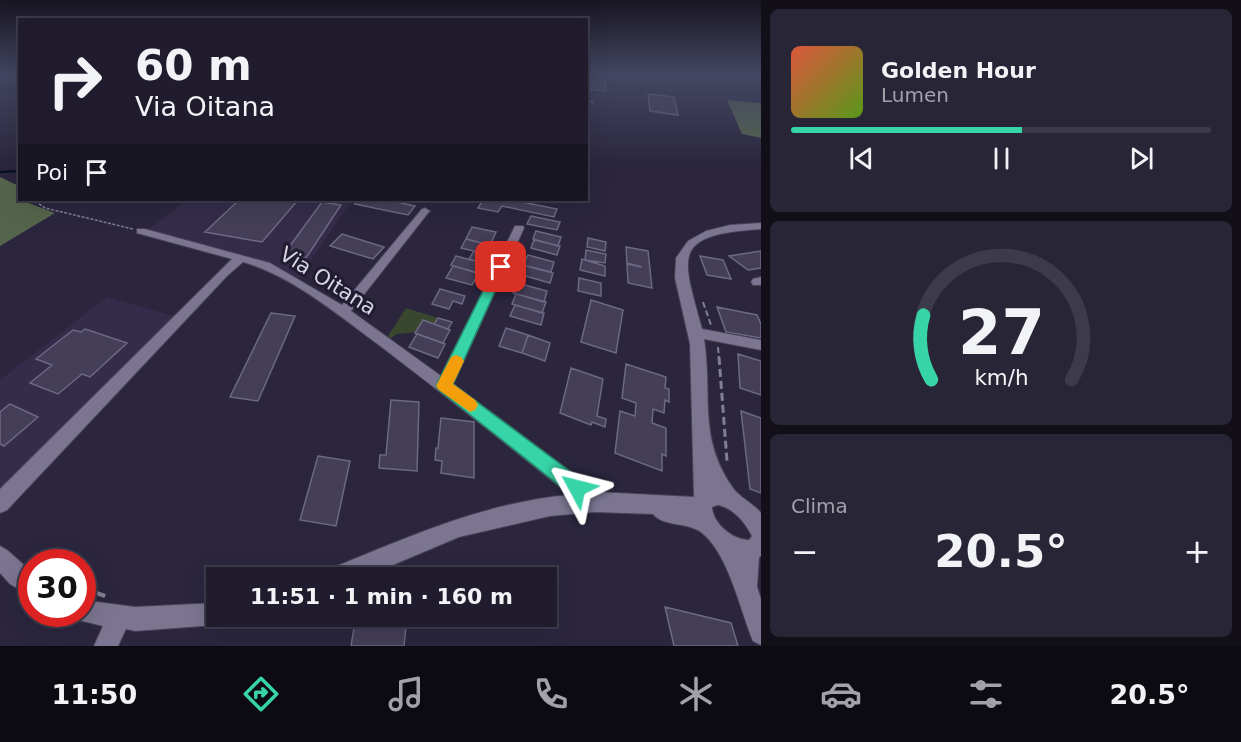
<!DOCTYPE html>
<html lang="it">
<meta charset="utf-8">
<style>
:root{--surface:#201c2e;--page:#282536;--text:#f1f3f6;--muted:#a2a1aa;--line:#3d3a4a;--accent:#36d4a7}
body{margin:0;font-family:"DejaVu Sans",sans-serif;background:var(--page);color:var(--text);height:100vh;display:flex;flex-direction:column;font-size:22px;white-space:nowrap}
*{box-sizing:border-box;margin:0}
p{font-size:20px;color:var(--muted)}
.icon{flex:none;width:33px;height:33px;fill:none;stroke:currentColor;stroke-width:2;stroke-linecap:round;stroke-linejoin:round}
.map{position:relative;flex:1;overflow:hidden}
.drawer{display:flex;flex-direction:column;gap:9px;padding:9px;background:#120f19;width:480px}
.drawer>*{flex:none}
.top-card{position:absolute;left:18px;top:18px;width:570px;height:183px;border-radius:0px;box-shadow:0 6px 24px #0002,0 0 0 2px var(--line);background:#201c2e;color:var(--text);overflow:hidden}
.speed{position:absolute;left:18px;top:549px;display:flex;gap:12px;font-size:30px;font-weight:700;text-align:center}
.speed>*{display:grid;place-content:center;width:78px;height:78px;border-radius:50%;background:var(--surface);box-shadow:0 6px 24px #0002,0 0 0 2px var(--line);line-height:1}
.speed .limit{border:9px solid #d22;background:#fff;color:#111}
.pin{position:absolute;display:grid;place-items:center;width:51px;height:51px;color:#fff;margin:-26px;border-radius:12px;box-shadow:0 3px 9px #0006}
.me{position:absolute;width:66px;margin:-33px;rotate:308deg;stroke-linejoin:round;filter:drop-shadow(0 0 4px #0008)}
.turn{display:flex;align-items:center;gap:21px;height:126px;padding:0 18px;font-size:27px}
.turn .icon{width:78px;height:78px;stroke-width:2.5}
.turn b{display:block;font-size:42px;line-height:51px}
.then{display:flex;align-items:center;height:57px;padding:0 18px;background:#0003;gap:12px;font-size:22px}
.big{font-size:45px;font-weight:600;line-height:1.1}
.drawer .tile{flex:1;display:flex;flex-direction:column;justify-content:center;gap:9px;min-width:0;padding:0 21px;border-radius:9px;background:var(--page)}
.drawer .dial{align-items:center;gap:0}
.dial svg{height:156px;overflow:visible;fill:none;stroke:var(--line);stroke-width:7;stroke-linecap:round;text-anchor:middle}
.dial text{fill:var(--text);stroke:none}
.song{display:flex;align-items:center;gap:18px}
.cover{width:72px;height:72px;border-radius:9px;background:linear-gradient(135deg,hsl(10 70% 55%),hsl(90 70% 35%))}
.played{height:6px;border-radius:3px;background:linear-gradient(90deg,var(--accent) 55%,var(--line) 55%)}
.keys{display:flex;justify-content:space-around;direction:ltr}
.heat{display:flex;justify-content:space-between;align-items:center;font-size:33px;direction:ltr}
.trip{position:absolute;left:206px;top:567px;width:351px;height:60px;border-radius:0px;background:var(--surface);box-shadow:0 6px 24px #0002,0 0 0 2px var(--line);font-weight:600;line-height:60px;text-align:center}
.menu{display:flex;height:96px;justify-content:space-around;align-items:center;background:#0d0b12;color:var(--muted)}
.menu .icon{width:42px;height:42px}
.menu .selected{color:var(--accent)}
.menu b{font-size:27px;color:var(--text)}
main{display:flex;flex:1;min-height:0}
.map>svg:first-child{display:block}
.built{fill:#342c4a}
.green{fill:#39472f}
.forest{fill:#55654b}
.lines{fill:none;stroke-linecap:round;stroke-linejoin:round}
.stream{stroke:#030f22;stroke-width:2}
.building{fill:#443e58;stroke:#6d6883;stroke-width:1.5}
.minor-casing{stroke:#474256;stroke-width:2}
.path-far3{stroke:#837f93;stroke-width:1.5;stroke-dasharray:3 1.5;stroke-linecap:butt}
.path-far2{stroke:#837f93;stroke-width:2;stroke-dasharray:6 3;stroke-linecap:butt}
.path-far1{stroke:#837f93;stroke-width:3;stroke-dasharray:8 4;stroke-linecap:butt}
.path{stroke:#837f93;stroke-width:4;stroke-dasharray:10 4.5;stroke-linecap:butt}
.minor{fill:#7b7591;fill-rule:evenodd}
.route{fill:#36d4a7;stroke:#238a6d;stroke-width:1.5}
.slow{fill:#f59e0b}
.labels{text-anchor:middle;stroke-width:6;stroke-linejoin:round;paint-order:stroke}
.street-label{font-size:21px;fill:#d8d5e5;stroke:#221c33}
</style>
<main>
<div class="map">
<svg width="761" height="646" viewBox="0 0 761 646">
<rect width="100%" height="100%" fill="#2b263e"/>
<path class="built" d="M 186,200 L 352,200 L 298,280 L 148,230 Z
M 107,297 L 173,316 L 0,491 L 0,380 Z"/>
<path class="green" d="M 406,308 L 438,318 L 434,324 L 423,321 L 416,332 L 397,334 L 390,339 L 388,336 Z"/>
<path class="forest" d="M 727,100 L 761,103 L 761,138 L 742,134 Z
M 0,177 L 19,186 L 20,200 L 26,200 L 26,202 L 55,213 L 0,246 Z"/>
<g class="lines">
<path class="stream" d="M 0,172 L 18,171 L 20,176"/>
</g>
<path class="building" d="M 589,81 L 605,83 L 606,91 L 589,89 Z
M 648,94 L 674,97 L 678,115 L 650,111 Z
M 239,200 L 298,200 L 262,242 L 205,232 Z
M 360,200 L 388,200 L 415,206 L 408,215 L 355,204 Z
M 483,200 L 512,200 L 557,209 L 554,217 L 502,206 L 498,212 L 478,208 Z
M 322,202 L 341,205 L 306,258 L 284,254 Z
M 531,216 L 560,222 L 557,230 L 527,224 Z
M 472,227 L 496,232 L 490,245 L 466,239 Z
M 536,231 L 561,237 L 558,246 L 533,239 Z
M 342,234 L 384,247 L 373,259 L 330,246 Z
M 588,238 L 606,242 L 605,251 L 587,247 Z
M 466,239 L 490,245 L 486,254 L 461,248 Z
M 534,240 L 560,246 L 557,255 L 531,248 Z
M 626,247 L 648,251 L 652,288 L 628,283 L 627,264 L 642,267 L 627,263 Z
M 586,250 L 606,254 L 605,263 L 585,260 Z
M 474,251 L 486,254 L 482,263 L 469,259 Z
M 761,251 L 761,268 L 748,270 L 729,256 Z
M 528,255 L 554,262 L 551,272 L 523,265 Z
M 456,256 L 482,263 L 477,273 L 451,265 Z
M 700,256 L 723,260 L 731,279 L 707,275 Z
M 582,259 L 605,266 L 605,276 L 580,270 Z
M 453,266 L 479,273 L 472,285 L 446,278 Z
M 526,266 L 553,273 L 550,283 L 522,275 Z
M 579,278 L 601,283 L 601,296 L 578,291 Z
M 517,283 L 547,291 L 544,302 L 513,293 Z
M 440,289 L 465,296 L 462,304 L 453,301 L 449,309 L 432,304 Z
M 516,294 L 546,302 L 542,313 L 512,304 Z
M 591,300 L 623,310 L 616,353 L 581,342 Z
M 515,305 L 544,313 L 541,325 L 510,316 Z
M 717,307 L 757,315 L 761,324 L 761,338 L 726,332 Z
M 271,313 L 295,316 L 258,401 L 230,397 Z
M 438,318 L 452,322 L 448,329 L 434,324 Z
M 423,320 L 450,330 L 443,343 L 415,333 Z
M 506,328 L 528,335 L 522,353 L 499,346 Z
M 85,329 L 127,343 L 90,377 L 82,374 L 58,394 L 30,383 L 52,365 L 36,359 L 73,330 L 81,332 Z
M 417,334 L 445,344 L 438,358 L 409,347 Z
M 528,335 L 550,343 L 545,361 L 522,353 Z
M 738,354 L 761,361 L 761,395 L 740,388 Z
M 626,364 L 666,377 L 665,388 L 669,389 L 669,402 L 665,400 L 664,413 L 653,409 L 652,423 L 666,428 L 666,456 L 662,454 L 662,471 L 615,453 L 620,411 L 635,416 L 636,403 L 622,398 Z
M 571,368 L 603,379 L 597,416 L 606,419 L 605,427 L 592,422 L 591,425 L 560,413 Z
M 391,400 L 419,402 L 417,471 L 379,468 L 380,455 L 386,455 Z
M 10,404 L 38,417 L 4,446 L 0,444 L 0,412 Z
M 741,411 L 761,418 L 761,493 L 750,489 Z
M 441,418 L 474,422 L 474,478 L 441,473 L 442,461 L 435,460 L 436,448 L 438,448 Z
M 318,456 L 350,461 L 336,526 L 300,520 Z
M 665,607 L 731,623 L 738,646 L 674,646 Z
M 356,616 L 407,616 L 404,646 L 351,646 Z"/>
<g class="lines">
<g class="minor-casing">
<path id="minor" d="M 425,208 L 430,211 L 428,213 L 351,311 L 441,376 L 514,228 L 515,226 L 523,226 L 524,228 L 453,384 L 598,492 L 694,497 L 690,344 L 675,278 L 676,258 L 688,241 L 706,231 L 730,225 L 761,223 L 761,229 C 670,235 682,255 702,329 L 761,340 L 761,350 L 704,339 C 713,395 697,437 733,488 C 740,498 753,503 761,513 L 761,556 L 759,557 L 757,587 L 761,599 L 761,645 L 753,641 C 740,610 729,554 701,532 C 687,522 664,527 653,514 L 595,512 L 550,516 L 459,537 L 362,578 L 324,578 L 327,570 C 406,538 485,502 570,495 C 507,444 443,394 379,345 C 338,315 292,276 243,262 L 227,276 L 7,510 L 0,513 L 0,489 L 232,259 L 137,233 L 137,229 L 145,229 L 270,263 L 342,305 L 422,209 ZM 718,505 C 733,508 745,522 752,536 L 749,540 C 733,540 713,524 712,507 Z
M 761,277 L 761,285 L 753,285 L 751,282 L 753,279 Z
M 0,546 L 7,550 L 32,572 L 32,597 L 10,584 L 0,573 Z
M 82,600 L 135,607 L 216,603 L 216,616 L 226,616 L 224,622 L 216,625 L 135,631 L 126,629 L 118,646 L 94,646 L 103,626 L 74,619 L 72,614 L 82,614 Z"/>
</g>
<path class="path-far3" d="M 586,102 L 594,102
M 39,200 L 38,203 L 45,208 L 133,229"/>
<path class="path-far2" d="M 703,302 L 711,325
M 718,347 L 719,359"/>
<path class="path-far1" d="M 719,357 L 727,461"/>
<path class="path" d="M 82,588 L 108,597"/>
<use href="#minor" class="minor"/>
</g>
<linearGradient id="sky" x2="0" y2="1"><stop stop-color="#181522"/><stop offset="0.45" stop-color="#444763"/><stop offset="1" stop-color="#444763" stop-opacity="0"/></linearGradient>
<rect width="761" height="165" fill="url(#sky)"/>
<path class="route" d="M 501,264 L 506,267 L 453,384 L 583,481 L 586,488 L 583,494 L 577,497 L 570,494 L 439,390 L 436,386 L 495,267 Z"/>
<path class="slow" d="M 456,355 L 461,357 L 464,361 L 453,384 L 475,400 L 478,405 L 475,410 L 470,412 L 439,390 L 436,386 L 451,357 Z"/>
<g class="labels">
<g class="street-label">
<text transform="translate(328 281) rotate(32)" y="7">Via Oitana</text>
</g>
</g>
</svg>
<div class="speed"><div class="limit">30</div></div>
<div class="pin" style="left:501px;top:267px;background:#d93025"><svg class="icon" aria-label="arrive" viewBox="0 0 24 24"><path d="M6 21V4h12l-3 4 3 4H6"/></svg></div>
<svg class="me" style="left:577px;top:488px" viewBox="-20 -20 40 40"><path d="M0-17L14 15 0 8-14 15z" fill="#36d4a7" stroke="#fff" stroke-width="4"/></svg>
<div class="trip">11:51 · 1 min · 160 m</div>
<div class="top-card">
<div class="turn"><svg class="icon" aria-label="right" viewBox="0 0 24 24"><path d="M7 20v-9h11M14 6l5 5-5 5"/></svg><div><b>60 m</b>Via Oitana</div></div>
<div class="then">Poi<svg class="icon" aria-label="arrive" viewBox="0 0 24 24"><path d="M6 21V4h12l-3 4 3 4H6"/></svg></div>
</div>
</div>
<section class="drawer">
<div class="tile">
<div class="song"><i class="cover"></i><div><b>Golden Hour</b><p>Lumen</p></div></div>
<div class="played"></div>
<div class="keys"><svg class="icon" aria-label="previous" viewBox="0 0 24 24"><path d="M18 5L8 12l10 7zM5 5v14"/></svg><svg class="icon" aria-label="pause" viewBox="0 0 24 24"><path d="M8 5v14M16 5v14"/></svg><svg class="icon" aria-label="next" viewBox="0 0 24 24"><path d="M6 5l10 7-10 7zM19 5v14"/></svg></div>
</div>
<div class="tile dial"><svg viewBox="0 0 100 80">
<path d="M14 69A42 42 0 1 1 86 69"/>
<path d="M14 69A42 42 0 0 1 10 36" stroke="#36d4a7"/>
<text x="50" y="56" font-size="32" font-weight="700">27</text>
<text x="50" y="72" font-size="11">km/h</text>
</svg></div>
<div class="tile"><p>Clima</p>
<div class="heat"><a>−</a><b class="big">20.5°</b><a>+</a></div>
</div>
</section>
</main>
<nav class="menu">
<b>11:50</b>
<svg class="icon selected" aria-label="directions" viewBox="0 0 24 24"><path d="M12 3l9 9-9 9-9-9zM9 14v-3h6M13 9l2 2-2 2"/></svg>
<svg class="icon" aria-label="music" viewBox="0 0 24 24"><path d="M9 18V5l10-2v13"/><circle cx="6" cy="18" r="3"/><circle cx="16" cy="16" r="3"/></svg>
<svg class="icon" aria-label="phone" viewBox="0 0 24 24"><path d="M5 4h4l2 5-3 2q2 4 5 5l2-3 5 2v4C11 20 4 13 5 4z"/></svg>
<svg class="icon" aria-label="climate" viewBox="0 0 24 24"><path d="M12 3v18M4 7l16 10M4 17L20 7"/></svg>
<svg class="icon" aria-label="car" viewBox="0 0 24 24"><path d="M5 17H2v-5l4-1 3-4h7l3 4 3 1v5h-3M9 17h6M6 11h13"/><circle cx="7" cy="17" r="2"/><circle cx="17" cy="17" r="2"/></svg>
<svg class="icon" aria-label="filters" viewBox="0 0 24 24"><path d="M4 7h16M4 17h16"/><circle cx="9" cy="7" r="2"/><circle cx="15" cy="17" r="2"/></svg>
<b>20.5°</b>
</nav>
